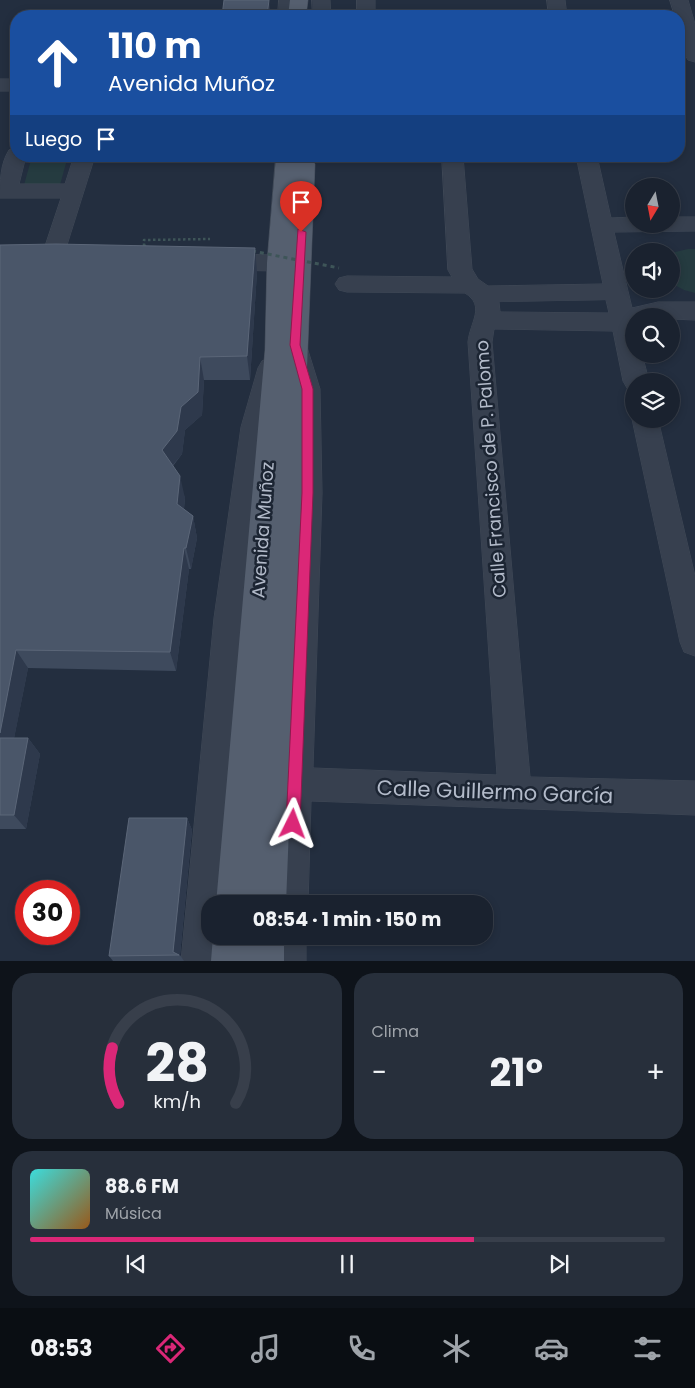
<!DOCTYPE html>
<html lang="es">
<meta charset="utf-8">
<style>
:root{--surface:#1a222f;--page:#272f3b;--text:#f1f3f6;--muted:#9fa4aa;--line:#383f4b;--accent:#db2777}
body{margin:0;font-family:Poppins,sans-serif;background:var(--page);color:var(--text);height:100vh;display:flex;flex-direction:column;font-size:19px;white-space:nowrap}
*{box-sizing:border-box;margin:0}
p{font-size:16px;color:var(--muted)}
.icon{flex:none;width:28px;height:28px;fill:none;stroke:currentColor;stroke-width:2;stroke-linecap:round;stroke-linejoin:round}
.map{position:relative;height:961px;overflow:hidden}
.side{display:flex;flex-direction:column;gap:12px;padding:12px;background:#0e131a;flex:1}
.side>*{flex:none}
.banner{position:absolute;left:10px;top:10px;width:675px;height:152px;border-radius:20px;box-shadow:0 2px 8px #0003,0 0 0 1px var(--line);background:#1a4fa0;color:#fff;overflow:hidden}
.needle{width:32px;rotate:190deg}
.tools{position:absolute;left:625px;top:178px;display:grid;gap:10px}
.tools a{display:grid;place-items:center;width:55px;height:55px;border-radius:50%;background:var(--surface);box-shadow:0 2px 8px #0003,0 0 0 1px var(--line);font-size:25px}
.speed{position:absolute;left:15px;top:880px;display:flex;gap:10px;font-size:25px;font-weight:700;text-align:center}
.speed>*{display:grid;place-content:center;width:65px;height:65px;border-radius:50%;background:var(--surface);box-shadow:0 2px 8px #0003,0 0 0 1px var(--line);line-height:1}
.speed .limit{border:8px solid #d22;background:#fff;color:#111}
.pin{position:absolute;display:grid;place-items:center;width:42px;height:42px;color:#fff;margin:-51px -21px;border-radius:50% 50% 50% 0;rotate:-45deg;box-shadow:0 0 5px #0007}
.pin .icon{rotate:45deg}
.me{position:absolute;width:55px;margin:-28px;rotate:3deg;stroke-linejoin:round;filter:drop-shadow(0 0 4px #0008)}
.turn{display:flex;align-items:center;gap:18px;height:105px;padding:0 15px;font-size:22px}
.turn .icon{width:65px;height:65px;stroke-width:2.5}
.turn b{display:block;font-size:35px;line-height:42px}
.then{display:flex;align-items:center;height:48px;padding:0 15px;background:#0003;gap:10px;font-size:19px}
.big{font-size:38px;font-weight:700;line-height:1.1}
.side .tile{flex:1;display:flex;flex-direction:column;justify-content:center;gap:8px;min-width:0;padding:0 18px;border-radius:20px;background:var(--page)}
.side .dial{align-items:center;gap:0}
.dial svg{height:130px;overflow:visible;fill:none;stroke:var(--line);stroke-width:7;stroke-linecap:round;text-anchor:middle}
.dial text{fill:var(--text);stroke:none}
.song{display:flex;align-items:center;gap:15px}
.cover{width:60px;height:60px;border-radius:8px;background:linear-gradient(135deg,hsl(180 70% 55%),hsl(30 70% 35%))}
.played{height:5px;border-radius:2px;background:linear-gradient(90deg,var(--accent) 70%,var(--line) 70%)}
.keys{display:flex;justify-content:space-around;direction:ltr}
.heat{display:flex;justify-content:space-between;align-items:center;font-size:28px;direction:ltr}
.side .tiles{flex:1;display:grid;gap:12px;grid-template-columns:1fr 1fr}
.tile:last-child{grid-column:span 2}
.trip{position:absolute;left:201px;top:895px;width:292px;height:50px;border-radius:20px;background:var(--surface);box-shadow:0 2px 8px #0003,0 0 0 1px var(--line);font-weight:700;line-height:50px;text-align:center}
.tab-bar{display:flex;height:80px;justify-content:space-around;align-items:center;background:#0a0e13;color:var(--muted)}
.tab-bar .icon{width:35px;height:35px}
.tab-bar .current{color:var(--accent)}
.tab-bar b{font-size:22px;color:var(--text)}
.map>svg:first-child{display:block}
.green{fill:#253b40}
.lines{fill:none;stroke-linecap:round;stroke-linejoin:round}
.minor-casing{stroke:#404957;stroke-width:1}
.major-casing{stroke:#404957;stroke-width:1}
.path-far1{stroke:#3e5558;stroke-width:2.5;stroke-dasharray:2.5 2.5;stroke-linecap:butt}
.path{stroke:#3e5558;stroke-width:3;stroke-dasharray:4 4;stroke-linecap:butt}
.minor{fill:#37404f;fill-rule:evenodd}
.major{fill:#555f6f;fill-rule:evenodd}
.path-bridge{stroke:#3e5558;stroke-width:3;stroke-dasharray:4 4;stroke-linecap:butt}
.wall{fill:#3e4a5d}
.shaded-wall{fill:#2e394c}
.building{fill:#4a5669;stroke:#5b6678}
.route{fill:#db2777;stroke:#8e194d}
.labels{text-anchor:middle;stroke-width:5;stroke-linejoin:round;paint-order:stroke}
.street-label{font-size:18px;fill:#b3bbca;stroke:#1c2533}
.near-street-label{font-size:21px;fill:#b3bbca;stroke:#1c2533}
</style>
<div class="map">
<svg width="695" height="961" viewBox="0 0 695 961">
<rect width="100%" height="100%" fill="#232e3f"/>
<path class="green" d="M 32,156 L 68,156 L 60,185 L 24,185 Z
M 688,249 L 695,249 L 695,293 L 684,290 L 671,283 L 671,253 Z"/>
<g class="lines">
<g class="minor-casing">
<path id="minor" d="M 279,0 L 297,0 L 296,16 L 278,16 Z
M 312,0 L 330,0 L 331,16 L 313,16 Z
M 357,0 L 375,0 L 375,16 L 357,16 Z
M 547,0 L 565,0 L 567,16 L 549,16 Z
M 670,0 L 688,0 L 695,24 L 695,62 L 688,60 C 680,48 679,30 679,16 L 675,16 Z
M 0,79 L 16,79 L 16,91 L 0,91 Z
M 16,149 L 16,156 L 26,156 L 19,184 L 65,184 L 74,156 L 95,156 L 61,264 L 53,266 L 45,264 L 41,258 L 61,198 L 0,198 C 0,182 0,164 9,150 Z
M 442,156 L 463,156 L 472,269 L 478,279 L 488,286 L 603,284 L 576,156 L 597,156 L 611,218 L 634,217 L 634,224 L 671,224 L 671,217 L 695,217 L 695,231 L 614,232 L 632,308 L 658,302 L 695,302 L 695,320 L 671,319 L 671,316 L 634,316 L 634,354 L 642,354 L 649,381 L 634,381 L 634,390 L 627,388 L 623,381 L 613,331 L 494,329 L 492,342 L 530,777 L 695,781 L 695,815 L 311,801 L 308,904 L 272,904 L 294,493 L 294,389 L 285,350 L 288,344 L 297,341 L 306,344 L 320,389 L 322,493 L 313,768 L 497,775 L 468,342 C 470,322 486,306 465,293 L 347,292 L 339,290 L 335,284 L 339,278 L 347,276 L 452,277 L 448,270 ZM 606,300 L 609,313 L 500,312 L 499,302 Z
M 219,254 L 279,255 L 287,257 L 291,263 L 287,269 L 279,271 L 219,270 L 211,268 L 207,262 L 211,256 Z
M 271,359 L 280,361 L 284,368 L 267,427 L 244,618 L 223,904 L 210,904 L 210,936 L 220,936 L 219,961 L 181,961 L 214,618 L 241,427 L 258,368 L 262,361 Z
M 634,415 L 634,419 L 658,419 L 695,576 L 695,656 L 684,652 L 680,642 L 632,419 Z
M 270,936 L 306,936 L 306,961 L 268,961 Z"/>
</g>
<g class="major-casing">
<path id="major" d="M 290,0 L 308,0 L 306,16 L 288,16 Z
M 276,156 L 297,156 L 297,159 L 304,157 L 311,159 L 315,164 L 286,904 L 216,904 L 265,350 L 267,263 Z
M 213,936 L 284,936 L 284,961 L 211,961 Z"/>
</g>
<path class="path-far1" d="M 144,246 L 144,240 L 210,239"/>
<path class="path" d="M 144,245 L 146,248"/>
<use href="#minor" class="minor"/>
<use href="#major" class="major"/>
<path class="path-bridge" d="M 252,251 L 339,268"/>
</g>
<path class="wall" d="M 0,245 L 257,272 L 250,380 L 204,380 L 202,415 L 185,430 L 182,454 L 173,466 L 185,498 L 184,509 L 193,516 L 197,538 L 191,569 L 189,569 L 176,671 L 28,668 L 14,738 L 28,738 L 40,754 L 26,829 L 0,829 Z
M 187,818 L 192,830 L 180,955 L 184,961 L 113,961 L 109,956 Z"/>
<path class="shaded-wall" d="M 269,0 L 271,16 L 267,16 Z
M 255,248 L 257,272 L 250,380 L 247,356 Z
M 200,357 L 204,380 L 202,415 L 185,430 L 182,454 L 167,472 L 162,450 L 181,407 Z
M 180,476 L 185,498 L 182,525 L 177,504 Z
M 193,516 L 197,538 L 191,569 L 186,548 Z
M 184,548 L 189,569 L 176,671 L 170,652 Z
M 16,650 L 28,668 L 11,754 L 0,739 L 0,733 Z
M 28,738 L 40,754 L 26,829 L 14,815 Z
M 187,818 L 192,830 L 180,955 L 173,952 Z"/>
<path class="building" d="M 224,0 L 269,0 L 267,16 L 222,16 Z
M 56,244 L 255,248 L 247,356 L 200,357 L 198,392 L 181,407 L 177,431 L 162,450 L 180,476 L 177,504 L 193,516 L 186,548 L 184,548 L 170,652 L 16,650 L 0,733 L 0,245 Z
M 0,738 L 28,738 L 14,815 L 0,815 Z
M 129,818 L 187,818 L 173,952 L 179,955 L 109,956 Z"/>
<path class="route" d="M 298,229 L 306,232 L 300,345 L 313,389 L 313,493 L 300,824 L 298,829 L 293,831 L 288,829 L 286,824 L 302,493 L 302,389 L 290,345 Z"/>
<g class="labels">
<g class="street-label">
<text transform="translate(491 469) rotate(-94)" y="6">Calle Francisco de P. Palomo</text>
<text transform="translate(263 530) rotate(-86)" y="6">Avenida Muñoz</text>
</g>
<g class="near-street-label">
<text transform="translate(495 792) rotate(2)" y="7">Calle Guillermo García</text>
</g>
</g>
</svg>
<div class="tools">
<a><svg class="needle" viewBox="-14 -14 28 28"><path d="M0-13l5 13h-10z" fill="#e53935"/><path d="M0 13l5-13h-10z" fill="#9fa4aa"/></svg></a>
<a><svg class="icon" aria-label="sound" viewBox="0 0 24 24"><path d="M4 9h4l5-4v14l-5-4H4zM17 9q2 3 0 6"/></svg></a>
<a><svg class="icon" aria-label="search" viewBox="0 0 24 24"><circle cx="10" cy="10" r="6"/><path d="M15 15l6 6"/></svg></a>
<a><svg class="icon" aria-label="layers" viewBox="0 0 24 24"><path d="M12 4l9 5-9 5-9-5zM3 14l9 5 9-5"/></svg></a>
</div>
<div class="speed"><div class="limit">30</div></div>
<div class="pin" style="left:301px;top:232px;background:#d93025"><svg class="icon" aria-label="arrive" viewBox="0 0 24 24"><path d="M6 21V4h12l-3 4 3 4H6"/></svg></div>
<svg class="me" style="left:293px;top:824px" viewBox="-20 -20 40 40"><path d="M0-17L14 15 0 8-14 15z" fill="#db2777" stroke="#fff" stroke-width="4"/></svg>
<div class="trip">08:54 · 1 min · 150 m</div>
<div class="banner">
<div class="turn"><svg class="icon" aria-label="ahead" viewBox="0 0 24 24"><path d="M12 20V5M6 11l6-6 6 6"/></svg><div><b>110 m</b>Avenida Muñoz</div></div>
<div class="then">Luego<svg class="icon" aria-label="arrive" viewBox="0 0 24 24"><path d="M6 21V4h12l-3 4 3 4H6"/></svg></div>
</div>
</div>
<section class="side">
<div class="tiles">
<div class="tile dial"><svg viewBox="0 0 100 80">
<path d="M14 69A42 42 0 1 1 86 69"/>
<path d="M14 69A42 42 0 0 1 10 35" stroke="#db2777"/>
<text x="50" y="56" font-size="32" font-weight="700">28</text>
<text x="50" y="72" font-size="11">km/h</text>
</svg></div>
<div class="tile"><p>Clima</p>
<div class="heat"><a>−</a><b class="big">21°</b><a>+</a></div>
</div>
<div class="tile">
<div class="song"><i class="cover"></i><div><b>88.6 FM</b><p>Música</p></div></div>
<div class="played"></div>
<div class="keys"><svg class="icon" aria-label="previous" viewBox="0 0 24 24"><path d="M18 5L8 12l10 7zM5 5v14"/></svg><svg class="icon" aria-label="pause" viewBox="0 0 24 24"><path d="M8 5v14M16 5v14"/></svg><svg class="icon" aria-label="next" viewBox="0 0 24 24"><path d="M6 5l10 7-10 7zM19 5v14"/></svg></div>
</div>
</div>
</section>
<nav class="tab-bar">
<b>08:53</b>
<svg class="icon current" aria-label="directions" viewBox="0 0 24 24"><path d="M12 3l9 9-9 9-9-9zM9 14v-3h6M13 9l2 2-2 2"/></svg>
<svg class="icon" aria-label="music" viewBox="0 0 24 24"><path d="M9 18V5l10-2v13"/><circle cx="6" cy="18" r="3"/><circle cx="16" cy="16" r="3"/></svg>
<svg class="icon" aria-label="phone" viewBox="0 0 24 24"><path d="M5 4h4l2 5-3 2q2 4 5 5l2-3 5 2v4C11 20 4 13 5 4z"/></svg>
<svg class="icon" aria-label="climate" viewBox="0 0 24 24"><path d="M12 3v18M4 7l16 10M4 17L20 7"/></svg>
<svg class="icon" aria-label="car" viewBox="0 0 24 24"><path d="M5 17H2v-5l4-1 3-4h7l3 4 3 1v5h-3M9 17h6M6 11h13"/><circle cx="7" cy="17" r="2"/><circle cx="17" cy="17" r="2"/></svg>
<svg class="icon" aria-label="filters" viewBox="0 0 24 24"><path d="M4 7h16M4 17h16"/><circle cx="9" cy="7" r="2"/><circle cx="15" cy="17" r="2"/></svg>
</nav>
